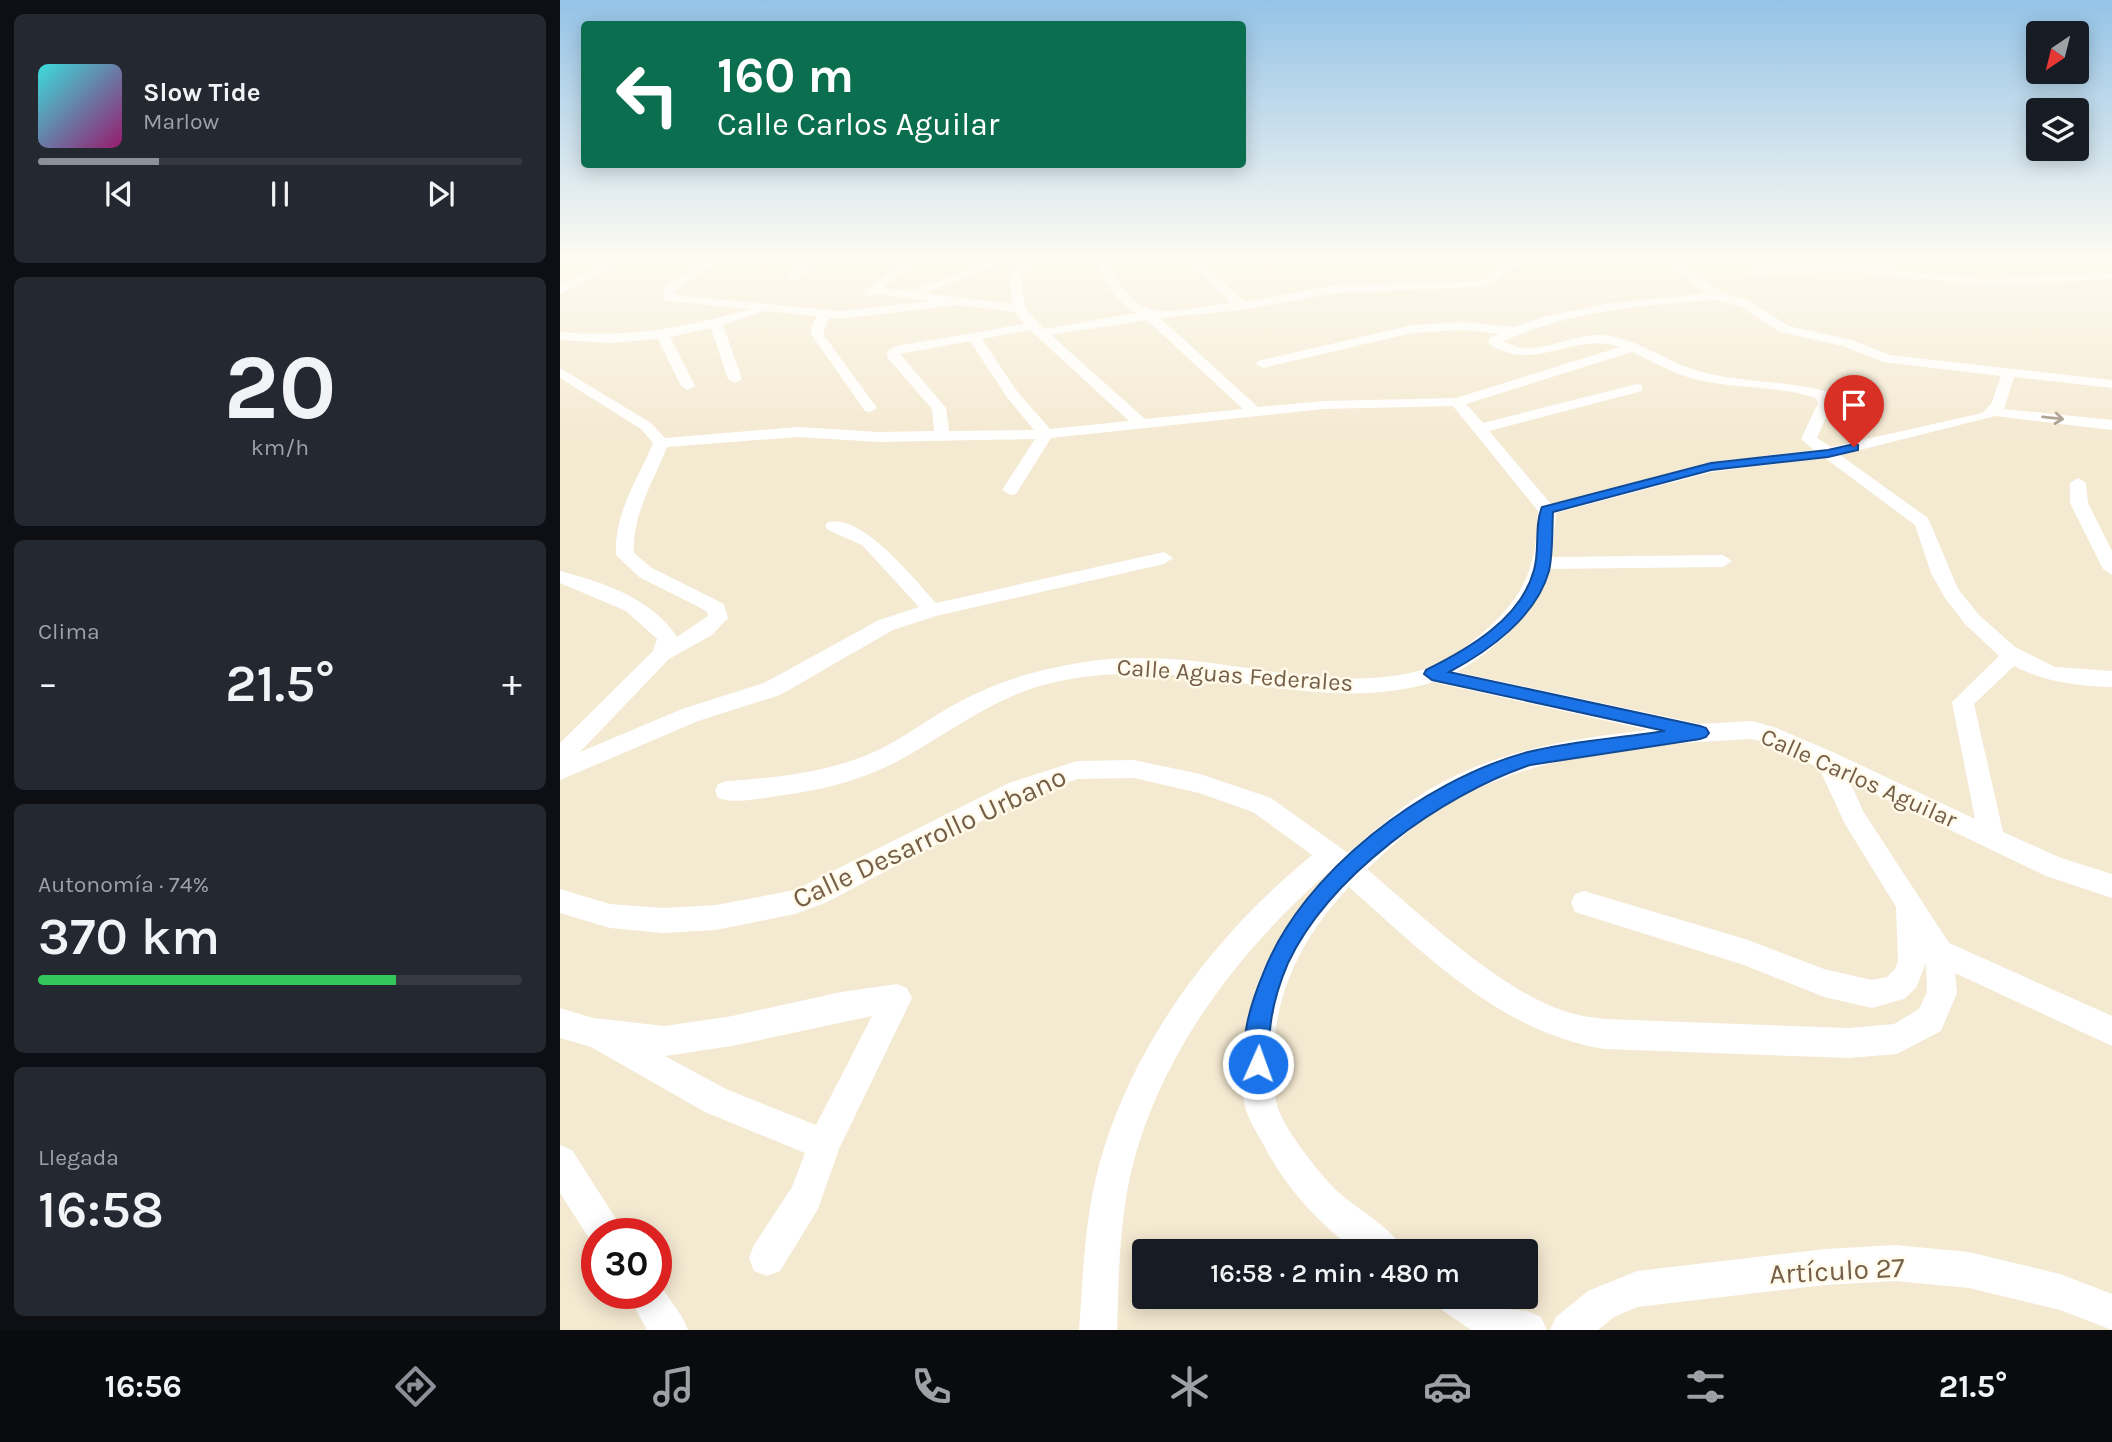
<!DOCTYPE html>
<html lang="es">
<meta charset="utf-8">
<style>
:root{--surface:#171b24;--page:#242831;--text:#f1f3f6;--muted:#9ea1a6;--line:#363941;--accent:#8c9099}
body{margin:0;font-family:Karla,sans-serif;background:var(--page);color:var(--text);height:100vh;display:flex;flex-direction:column;font-size:26px;white-space:nowrap}
*{box-sizing:border-box;margin:0}
p{font-size:23px;color:var(--muted)}
.icon{flex:none;width:38px;height:38px;fill:none;stroke:currentColor;stroke-width:2;stroke-linecap:round;stroke-linejoin:round}
.map{position:relative;flex:1;overflow:hidden}
.details{display:flex;flex-direction:column;gap:14px;padding:14px;background:#0d0f14;width:560px}
.details>*{flex:none}
.top-card{position:absolute;left:21px;top:21px;width:665px;height:147px;border-radius:7px;box-shadow:0 4px 18px #0003;background:#0b6e4f;color:#fff;overflow:hidden}
.needle{width:46px;rotate:215deg}
.fabs{position:absolute;left:1466px;top:21px;display:grid;gap:14px}
.fabs a{display:grid;place-items:center;width:63px;height:63px;border-radius:7px;background:var(--surface);box-shadow:0 4px 18px #0003;font-size:35px}
.speed{position:absolute;left:21px;top:1218px;display:flex;gap:14px;font-size:35px;font-weight:700;text-align:center}
.speed>*{display:grid;place-content:center;width:91px;height:91px;border-radius:50%;background:var(--surface);box-shadow:0 4px 18px #0003;line-height:1}
.speed .limit{border:10px solid #d22;background:#fff;color:#111}
.pin{position:absolute;display:grid;place-items:center;width:60px;height:60px;color:#fff;margin:-72px -30px;border-radius:50% 50% 50% 0;rotate:-45deg;box-shadow:0 0 7px #0007}
.pin .icon{rotate:45deg}
.me{position:absolute;width:77px;margin:-38px;rotate:2deg;stroke-linejoin:round;filter:drop-shadow(0 0 5px #0008)}
.turn{display:flex;align-items:center;gap:24px;height:147px;padding:0 21px;font-size:32px}
.turn .icon{width:91px;height:91px;stroke-width:2.5}
.turn b{display:block;font-size:49px;line-height:60px}
.big{font-size:52px;font-weight:600;line-height:1.1}
.details .widget{flex:1;display:flex;flex-direction:column;justify-content:center;gap:10px;min-width:0;padding:0 24px;border-radius:10px;background:var(--page)}
.details .dial{align-items:center;gap:0}
.dial b{font-size:91px;line-height:1}
.song{display:flex;align-items:center;gap:21px}
.cover{width:84px;height:84px;border-radius:10px;background:linear-gradient(135deg,hsl(180 70% 55%),hsl(320 70% 35%))}
.played{height:7px;border-radius:4px;background:linear-gradient(90deg,var(--accent) 25%,var(--line) 25%)}
.keys{display:flex;justify-content:space-around;direction:ltr}
.heat{display:flex;justify-content:space-between;align-items:center;font-size:38px;direction:ltr}
.charge{height:10px;border-radius:5px;background:linear-gradient(90deg,#34c759 74%,var(--line) 0)}
.trip{position:absolute;left:572px;top:1239px;width:406px;height:70px;border-radius:7px;background:var(--surface);box-shadow:0 4px 18px #0003;font-weight:600;line-height:70px;text-align:center}
.tab-bar{display:flex;height:112px;justify-content:space-around;align-items:center;background:#090b0e;color:var(--muted)}
.tab-bar .icon{width:49px;height:49px}
.tab-bar .active{color:var(--accent)}
.tab-bar b{font-size:32px;color:var(--text)}
main{display:flex;flex:1;min-height:0}
.map>svg:first-child{display:block}
.residential{fill:#f4e9d1;fill-rule:evenodd}
.lines{fill:none;stroke-linecap:round;stroke-linejoin:round}
.street{fill:#fff;fill-rule:evenodd}
.oneway{stroke:#a59788}
.route{fill:#1a73e8;stroke:#114b97;stroke-width:2}
.labels{text-anchor:middle;stroke-width:5;stroke-linejoin:round;paint-order:stroke}
.street-label{font-size:24px;fill:#755f48;stroke:#fffae9}
.near-street-label{font-size:28px;fill:#755f48;stroke:#fffae9}
</style>
<main>
<section class="details">
<div class="widget">
<div class="song"><i class="cover"></i><div><b>Slow Tide</b><p>Marlow</p></div></div>
<div class="played"></div>
<div class="keys"><svg class="icon" aria-label="previous" viewBox="0 0 24 24"><path d="M18 5L8 12l10 7zM5 5v14"/></svg><svg class="icon" aria-label="pause" viewBox="0 0 24 24"><path d="M8 5v14M16 5v14"/></svg><svg class="icon" aria-label="next" viewBox="0 0 24 24"><path d="M6 5l10 7-10 7zM19 5v14"/></svg></div>
</div>
<div class="widget dial"><b>20</b><p>km/h</p></div>
<div class="widget"><p>Clima</p>
<div class="heat"><a>−</a><b class="big">21.5°</b><a>+</a></div>
</div>
<div class="widget"><p>Autonomía · 74%</p><b class="big">370 km</b><div class="charge"></div></div>
<div class="widget"><p>Llegada</p><b class="big">16:58</b></div>
</section>
<div class="map">
<svg width="1552" height="1330" viewBox="0 0 1552 1330">
<rect width="100%" height="100%" fill="#fdf6e3"/>
<path class="residential" d="M 0,258 L 1552,258 L 1552,1330 L 0,1330 ZM 37,1234 L 96,1234 L 96,1293 L 37,1293 ZM 584,1251 L 966,1251 L 966,1297 L 584,1297 Z"/>
<g class="lines">
<path class="street" d="M 54,258 L 67,258 L 0,294 L 0,285 Z
M 149,258 L 161,258 L 114,292 L 114,295 L 279,311 L 370,301 L 315,294 L 309,297 L 303,293 L 348,258 L 360,258 L 323,288 L 350,291 L 442,258 L 458,258 L 364,293 L 452,304 L 449,273 L 467,258 L 479,258 L 461,274 L 465,308 L 484,329 L 576,313 C 553,299 545,283 536,258 L 547,258 C 576,330 607,310 672,303 L 625,258 L 790,258 L 785,261 L 730,266 L 639,261 L 685,302 L 776,285 L 918,281 C 931,277 936,267 947,262 C 958,256 983,256 993,260 C 982,267 965,262 953,268 C 938,276 941,282 919,287 L 776,293 L 682,310 L 600,318 L 698,407 L 763,401 L 896,398 L 1060,347 C 1013,331 976,374 929,344 L 929,338 L 940,334 L 904,330 L 852,333 L 703,368 L 696,364 L 698,361 L 852,325 L 904,322 L 954,327 L 983,317 L 1044,304 L 1147,293 L 1099,258 L 1111,258 L 1163,293 L 1189,301 L 1229,326 L 1292,340 L 1330,355 L 1552,380 L 1552,388 L 1454,377 L 1444,409 L 1552,420 L 1552,430 L 1435,416 L 1280,455 L 1368,518 L 1398,589 L 1419,615 L 1455,647 L 1495,667 L 1552,671 L 1552,687 C 1517,686 1485,682 1454,666 L 1414,704 L 1443,832 L 1501,858 L 1552,874 L 1552,898 L 1486,876 L 1290,782 L 1303,811 L 1389,943 L 1552,1016 L 1552,1046 L 1395,973 L 1397,993 L 1381,1031 L 1337,1054 L 1289,1058 L 1044,1049 C 939,1031 866,955 789,887 C 741,938 712,996 714,1067 C 715,1079 714,1093 717,1105 C 723,1128 757,1170 774,1188 C 793,1207 834,1228 844,1251 L 796,1251 C 756,1221 726,1188 703,1144 C 697,1133 690,1122 686,1110 C 682,1098 683,1082 683,1068 C 683,989 719,926 771,870 C 678,950 595,1059 569,1182 C 559,1230 559,1281 557,1330 L 519,1330 C 523,1281 524,1230 535,1182 C 565,1052 651,938 752,855 L 693,812 L 639,793 L 574,778 L 517,779 L 467,797 L 265,903 L 235,914 L 156,930 L 103,933 L 50,928 L 0,913 L 0,889 L 50,904 L 103,908 L 156,905 L 235,890 L 449,783 L 517,761 L 574,760 L 640,774 L 711,798 L 788,853 C 808,836 829,818 850,802 C 919,753 1006,739 1088,730 L 873,682 C 797,706 713,686 636,677 C 585,671 533,672 483,685 C 429,700 387,735 338,761 C 301,781 258,791 216,796 C 198,799 176,804 158,798 L 155,791 L 158,784 L 167,781 C 214,778 263,773 307,755 C 335,744 359,725 385,710 C 418,690 455,676 493,668 C 540,657 588,656 635,661 C 705,669 793,690 862,670 C 887,662 909,645 928,628 C 968,592 976,563 978,511 L 893,406 L 763,409 L 491,438 L 456,494 L 450,495 L 442,490 L 475,439 L 319,442 L 238,437 L 107,447 C 93,483 72,514 74,553 L 92,568 L 164,604 L 168,618 L 152,635 L 109,659 L 20,752 L 122,709 L 204,683 L 319,620 L 359,607 L 302,545 L 268,530 L 265,526 L 268,522 C 303,514 354,579 376,603 L 604,552 L 613,558 L 604,564 L 376,616 L 333,630 L 220,695 L 138,721 L 0,780 L 0,743 L 93,651 L 97,639 L 66,611 L 0,583 L 0,571 C 42,582 92,598 117,637 L 148,616 L 147,612 L 139,607 L 79,577 L 56,555 C 54,513 77,481 93,443 L 81,429 L 0,378 L 0,368 L 91,423 L 105,438 L 238,427 L 319,432 L 374,431 L 372,409 L 327,357 L 327,351 L 337,346 L 464,324 L 455,312 L 399,305 L 279,319 L 269,317 L 263,334 L 317,408 L 310,412 L 305,411 L 251,334 L 252,324 L 257,316 L 204,311 L 163,325 L 182,379 L 175,383 L 168,379 L 151,328 L 110,337 L 135,386 L 128,390 L 121,386 L 98,339 L 50,343 L 0,340 L 0,332 C 66,338 127,328 190,309 L 104,301 L 104,288 ZM 1158,300 L 1181,307 L 1220,332 L 1283,346 L 1323,362 L 1441,376 L 1431,404 L 1422,413 L 1271,447 L 1257,438 L 1272,403 L 1268,392 C 1227,380 1183,383 1142,372 C 1106,363 1075,335 1037,335 C 1006,335 972,360 944,341 C 1012,310 1085,305 1158,300 ZM 587,320 L 683,409 L 585,419 L 491,335 ZM 470,330 L 569,421 L 490,429 L 456,390 L 422,339 ZM 410,341 L 446,396 L 474,430 L 389,431 L 386,408 L 340,354 ZM 1072,352 C 1096,363 1117,376 1143,381 C 1181,389 1219,386 1256,398 L 1258,403 L 1241,439 L 1254,450 L 1151,462 L 991,504 L 929,431 L 1082,391 L 1082,385 L 1077,384 L 923,423 L 906,404 ZM 1265,458 L 1355,525 L 1371,573 L 1385,598 L 1405,624 L 1439,656 L 1392,702 L 1415,819 L 1275,753 L 1214,727 L 1191,721 L 1140,724 L 897,672 C 936,650 976,613 989,569 L 1163,567 L 1172,561 L 1163,555 L 992,557 L 996,513 L 1152,472 ZM 1191,739 L 1208,743 L 1259,768 L 1285,824 L 1336,907 L 1338,961 L 1335,969 L 1327,977 L 1312,980 L 1264,969 L 1185,939 L 1024,891 L 1015,894 L 1011,903 L 1015,912 L 1184,965 L 1264,997 L 1312,1008 L 1344,999 L 1356,988 L 1366,963 L 1367,992 L 1359,1009 L 1334,1024 L 1289,1028 L 1044,1019 C 1032,1017 1019,1016 1007,1012 C 940,991 861,915 807,869 C 829,849 851,827 876,811 C 970,752 1083,745 1191,739 Z
M 251,258 L 263,258 L 235,280 L 227,280 L 227,276 Z
M 1291,266 L 1427,279 L 1552,273 L 1552,279 L 1427,285 L 1291,272 L 1191,275 L 1185,272 L 1191,269 Z
M 1518,478 L 1526,483 L 1528,503 L 1552,551 L 1552,575 L 1543,569 L 1510,503 L 1510,483 Z
M 337,984 L 347,988 L 352,998 L 279,1149 L 258,1209 L 220,1271 L 207,1276 L 194,1271 L 189,1258 L 194,1245 L 232,1187 L 245,1153 L 145,1112 L 31,1047 L 0,1038 L 0,1008 L 33,1018 L 105,1026 L 172,1016 L 281,992 ZM 312,1016 L 256,1125 L 166,1089 L 105,1056 L 172,1046 Z
M 0,1145 L 12,1150 L 58,1222 L 63,1234 L 37,1234 L 37,1248 L 34,1246 L 0,1193 Z
M 1335,1245 L 1409,1252 L 1500,1274 L 1552,1294 L 1552,1330 L 1500,1310 L 1409,1288 L 1335,1281 L 1266,1285 L 1077,1307 L 1054,1317 L 1038,1330 L 990,1330 L 996,1317 L 1028,1291 L 1077,1271 L 1266,1249 Z
M 96,1279 L 122,1317 L 128,1330 L 87,1330 L 67,1293 L 96,1293 Z
M 877,1297 L 927,1297 L 945,1309 L 968,1311 L 981,1317 L 987,1330 L 911,1330 L 882,1310 Z"/>
</g>
<defs><path id="oneway-shaft" d="M-6 0H5M1.5-3L5.5 0L1.5 3" fill="none" stroke-width="1.6" stroke-linecap="round" stroke-linejoin="round" transform="scale(1.75)"/></defs>
<use class="oneway" href="#oneway-shaft" transform="translate(1493 418) rotate(6)"/>
<linearGradient id="sky" x2="0" y2="1"><stop stop-color="#94c3e7"/><stop offset="0.58" stop-color="#fefbf2"/><stop offset="1" stop-color="#fefbf2" stop-opacity="0"/></linearGradient>
<rect width="1552" height="444" fill="url(#sky)"/>
<path class="route" d="M 1294,444 L 1298,445 L 1298,450 L 1268,457 L 1151,470 L 993,512 C 992,530 993,553 989,571 C 976,617 929,651 889,672 L 1140,726 L 1146,728 L 1149,733 L 1146,737 L 1140,739 L 970,765 C 881,795 769,876 728,963 C 719,984 712,1007 710,1030 C 708,1044 711,1058 706,1072 L 698,1075 L 689,1072 C 677,1043 692,1001 703,974 C 742,872 864,780 968,752 C 1012,741 1060,738 1105,731 L 872,680 L 864,674 L 866,670 C 908,649 961,619 974,570 C 980,550 974,526 982,507 L 1151,463 L 1268,450 Z"/>
<g class="labels">
<g class="street-label">
<text transform="translate(675 675) rotate(4)" y="8">Calle Aguas Federales</text>
<text transform="translate(1299 778) rotate(24)" y="8">Calle Carlos Aguilar</text>
</g>
<g class="near-street-label">
<text transform="translate(369 837) rotate(-25)" y="10">Calle Desarrollo Urbano</text>
<text transform="translate(1277 1270) rotate(-3)" y="10">Artículo 27</text>
</g>
</g>
</svg>
<div class="fabs">
<a><svg class="needle" viewBox="-14 -14 28 28"><path d="M0-13l5 13h-10z" fill="#e53935"/><path d="M0 13l5-13h-10z" fill="#9ea1a6"/></svg></a>
<a><svg class="icon" aria-label="layers" viewBox="0 0 24 24"><path d="M12 4l9 5-9 5-9-5zM3 14l9 5 9-5"/></svg></a>
</div>
<div class="speed"><div class="limit">30</div></div>
<div class="pin" style="left:1294px;top:447px;background:#d93025"><svg class="icon" aria-label="arrive" viewBox="0 0 24 24"><path d="M6 21V4h12l-3 4 3 4H6"/></svg></div>
<svg class="me" style="left:698px;top:1064px" viewBox="-20 -20 40 40"><circle r="17" fill="#1a73e8" stroke="#fff" stroke-width="3"/><path d="M0-11L8 9 0 5-8 9z" fill="#fff"/></svg>
<div class="trip">16:58 · 2 min · 480 m</div>
<div class="top-card">
<div class="turn"><svg class="icon" aria-label="left" viewBox="0 0 24 24"><path d="M17 20v-9H6M10 6l-5 5 5 5"/></svg><div><b>160 m</b>Calle Carlos Aguilar</div></div>
</div>
</div>
</main>
<nav class="tab-bar">
<b>16:56</b>
<svg class="icon active" aria-label="directions" viewBox="0 0 24 24"><path d="M12 3l9 9-9 9-9-9zM9 14v-3h6M13 9l2 2-2 2"/></svg>
<svg class="icon" aria-label="music" viewBox="0 0 24 24"><path d="M9 18V5l10-2v13"/><circle cx="6" cy="18" r="3"/><circle cx="16" cy="16" r="3"/></svg>
<svg class="icon" aria-label="phone" viewBox="0 0 24 24"><path d="M5 4h4l2 5-3 2q2 4 5 5l2-3 5 2v4C11 20 4 13 5 4z"/></svg>
<svg class="icon" aria-label="climate" viewBox="0 0 24 24"><path d="M12 3v18M4 7l16 10M4 17L20 7"/></svg>
<svg class="icon" aria-label="car" viewBox="0 0 24 24"><path d="M5 17H2v-5l4-1 3-4h7l3 4 3 1v5h-3M9 17h6M6 11h13"/><circle cx="7" cy="17" r="2"/><circle cx="17" cy="17" r="2"/></svg>
<svg class="icon" aria-label="filters" viewBox="0 0 24 24"><path d="M4 7h16M4 17h16"/><circle cx="9" cy="7" r="2"/><circle cx="15" cy="17" r="2"/></svg>
<b>21.5°</b>
</nav>
